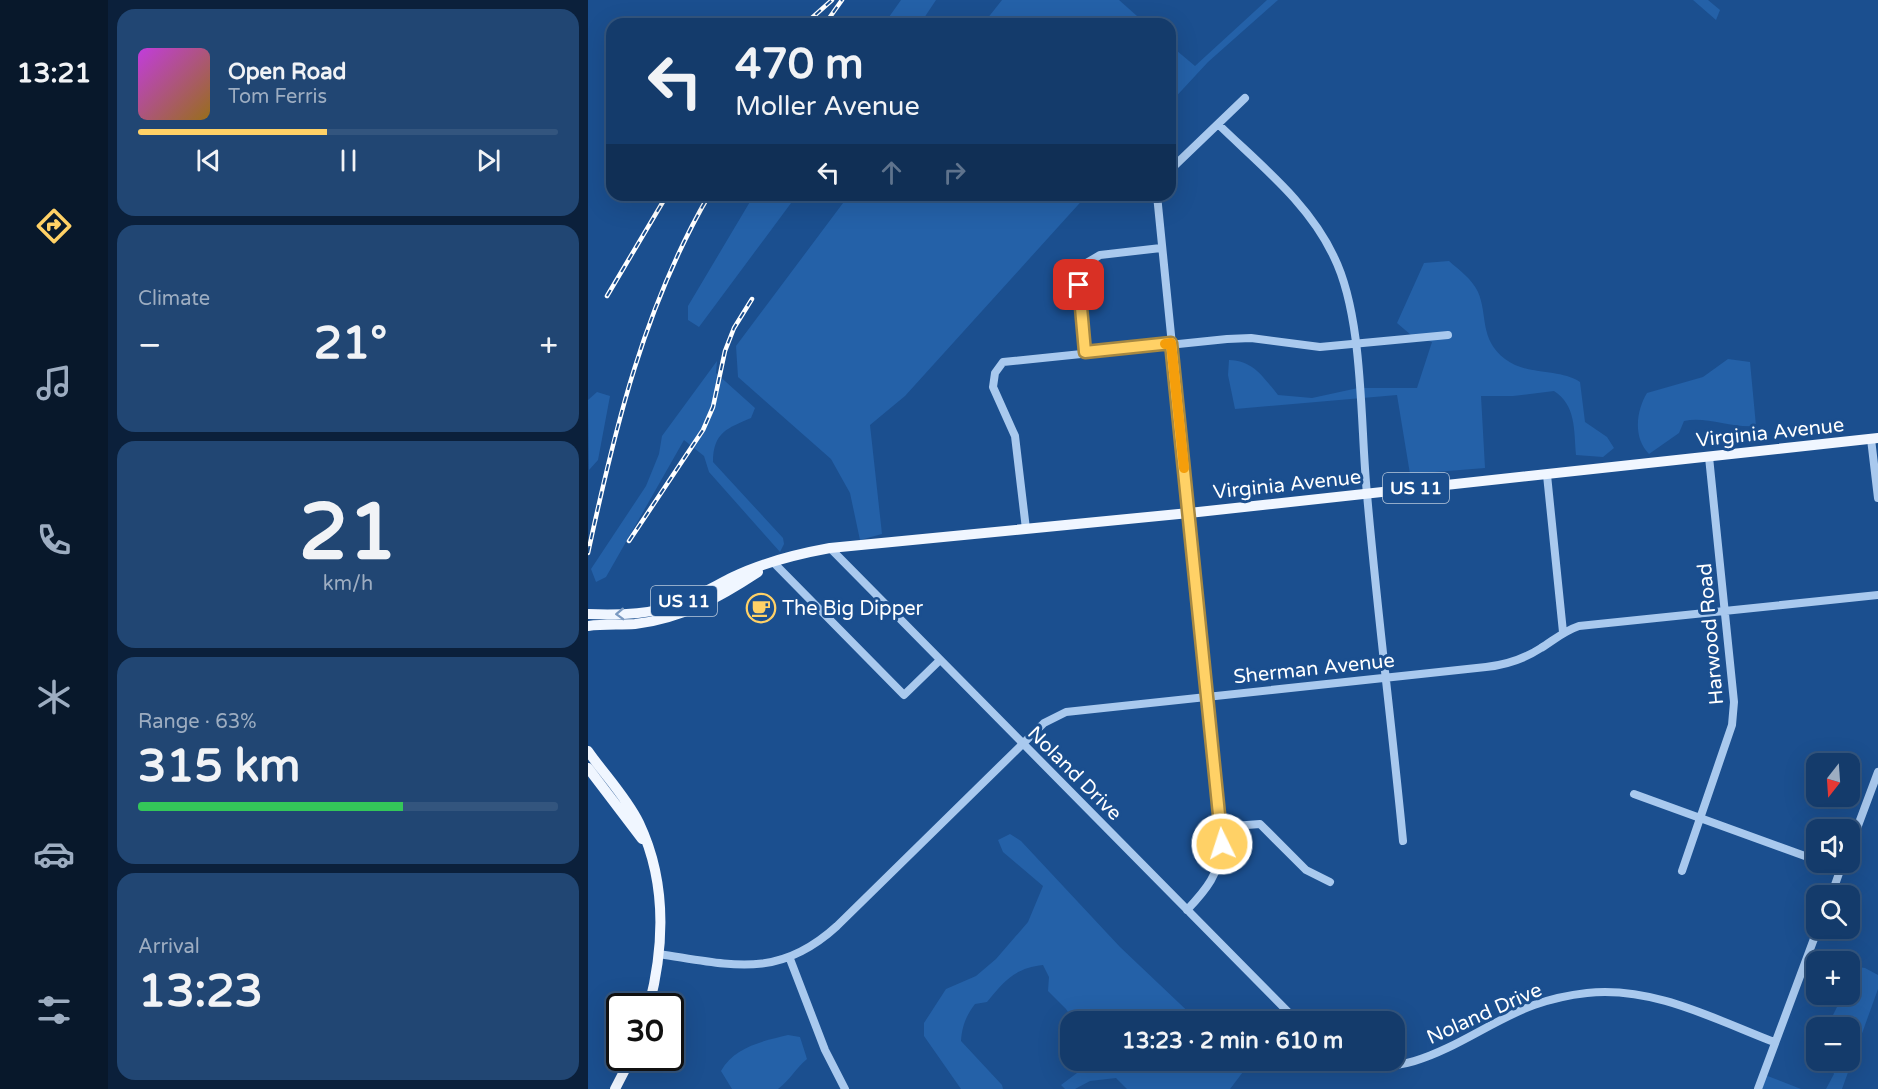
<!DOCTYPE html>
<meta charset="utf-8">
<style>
:root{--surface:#143b6b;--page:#214673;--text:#f1f3f6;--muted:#9dadc1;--line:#33557e;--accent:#ffd166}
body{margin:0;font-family:"Varela Round",sans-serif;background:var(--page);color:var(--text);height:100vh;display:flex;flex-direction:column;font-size:22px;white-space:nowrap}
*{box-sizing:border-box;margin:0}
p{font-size:20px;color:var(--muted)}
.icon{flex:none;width:33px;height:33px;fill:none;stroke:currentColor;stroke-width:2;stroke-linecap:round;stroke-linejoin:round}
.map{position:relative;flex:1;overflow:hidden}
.sheet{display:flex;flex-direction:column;gap:9px;padding:9px;background:#0b203b;width:480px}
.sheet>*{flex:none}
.hud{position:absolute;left:18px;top:18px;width:570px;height:183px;border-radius:18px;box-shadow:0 6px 24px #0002,0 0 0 2px var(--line);background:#143b6b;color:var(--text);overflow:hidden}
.needle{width:39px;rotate:197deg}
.fabs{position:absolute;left:1218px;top:753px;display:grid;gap:12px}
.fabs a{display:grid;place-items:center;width:54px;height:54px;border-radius:12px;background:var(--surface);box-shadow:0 6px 24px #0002,0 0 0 2px var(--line);font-size:30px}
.speed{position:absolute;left:18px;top:993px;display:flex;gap:12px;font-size:30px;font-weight:700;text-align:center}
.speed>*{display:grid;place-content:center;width:78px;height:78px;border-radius:50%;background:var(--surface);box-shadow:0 6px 24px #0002,0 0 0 2px var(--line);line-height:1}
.speed .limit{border:3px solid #111;border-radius:9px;background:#fff;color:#111}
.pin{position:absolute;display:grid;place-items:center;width:51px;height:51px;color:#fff;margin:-26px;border-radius:12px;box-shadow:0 3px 9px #0006}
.me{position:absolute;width:66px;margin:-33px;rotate:356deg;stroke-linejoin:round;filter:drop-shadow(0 0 4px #0008)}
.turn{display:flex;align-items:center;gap:21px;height:126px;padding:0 30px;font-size:27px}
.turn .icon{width:78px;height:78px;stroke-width:2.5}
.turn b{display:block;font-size:42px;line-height:51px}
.lanes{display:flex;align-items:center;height:57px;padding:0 30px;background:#0003;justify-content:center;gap:30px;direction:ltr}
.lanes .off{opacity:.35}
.big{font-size:45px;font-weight:700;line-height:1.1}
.sheet .widget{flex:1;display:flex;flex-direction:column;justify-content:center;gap:9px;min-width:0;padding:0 21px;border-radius:18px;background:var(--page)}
.sheet .dial{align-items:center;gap:0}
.dial b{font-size:78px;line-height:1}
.song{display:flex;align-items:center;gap:18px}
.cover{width:72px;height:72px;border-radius:9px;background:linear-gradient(135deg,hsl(290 70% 55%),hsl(40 70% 35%))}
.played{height:6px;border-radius:3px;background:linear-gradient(90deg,var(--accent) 45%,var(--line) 45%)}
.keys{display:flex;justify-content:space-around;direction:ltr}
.heat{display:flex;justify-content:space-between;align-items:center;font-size:33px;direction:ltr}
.charge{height:9px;border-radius:4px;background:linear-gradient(90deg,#34c759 63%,var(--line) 0)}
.trip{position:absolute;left:472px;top:1011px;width:345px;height:60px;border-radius:18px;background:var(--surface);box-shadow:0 6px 24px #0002,0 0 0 2px var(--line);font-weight:700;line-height:60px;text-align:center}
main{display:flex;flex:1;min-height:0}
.dock{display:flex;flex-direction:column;width:108px;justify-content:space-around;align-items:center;background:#08182b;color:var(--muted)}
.dock .icon{width:42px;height:42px}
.dock .on{color:var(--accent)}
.dock b{font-size:27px;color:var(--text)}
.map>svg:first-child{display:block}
.green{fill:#2461a8}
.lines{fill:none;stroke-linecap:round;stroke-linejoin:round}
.minor{stroke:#a9c9ee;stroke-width:8}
.major{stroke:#f0f6ff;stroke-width:10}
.rail-casing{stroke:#fff;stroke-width:4.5}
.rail{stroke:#1b4f8f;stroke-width:2;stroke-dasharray:7;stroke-linecap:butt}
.oneway{stroke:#7b9ac1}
.route-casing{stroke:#a68842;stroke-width:15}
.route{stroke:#ffd166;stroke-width:10}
.slow{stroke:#f59e0b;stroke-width:10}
.labels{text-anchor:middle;stroke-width:6;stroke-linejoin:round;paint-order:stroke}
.shield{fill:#1b4f8f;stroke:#bbcadd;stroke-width:1.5}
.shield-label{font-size:18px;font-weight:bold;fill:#fff}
.street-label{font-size:20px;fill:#fff;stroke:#1b4f8f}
.poi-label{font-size:20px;fill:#fff;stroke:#1b4f8f;text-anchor:start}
</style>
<main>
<nav class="dock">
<b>13:21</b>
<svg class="icon on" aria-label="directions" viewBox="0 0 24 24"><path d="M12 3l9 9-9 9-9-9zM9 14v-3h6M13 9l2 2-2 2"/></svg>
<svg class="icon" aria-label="music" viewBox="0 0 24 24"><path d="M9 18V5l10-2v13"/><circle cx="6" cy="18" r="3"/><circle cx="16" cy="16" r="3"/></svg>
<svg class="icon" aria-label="phone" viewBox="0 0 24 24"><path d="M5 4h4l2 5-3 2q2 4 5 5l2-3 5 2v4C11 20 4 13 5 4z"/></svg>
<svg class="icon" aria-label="climate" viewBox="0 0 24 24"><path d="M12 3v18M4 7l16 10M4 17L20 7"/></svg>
<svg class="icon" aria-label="car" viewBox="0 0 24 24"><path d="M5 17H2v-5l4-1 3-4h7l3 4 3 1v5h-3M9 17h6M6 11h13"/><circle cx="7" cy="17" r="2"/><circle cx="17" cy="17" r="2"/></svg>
<svg class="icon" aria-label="filters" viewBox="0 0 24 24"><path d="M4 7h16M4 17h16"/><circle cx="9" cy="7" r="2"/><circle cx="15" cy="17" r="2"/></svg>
</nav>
<section class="sheet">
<div class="widget">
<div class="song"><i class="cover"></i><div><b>Open Road</b><p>Tom Ferris</p></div></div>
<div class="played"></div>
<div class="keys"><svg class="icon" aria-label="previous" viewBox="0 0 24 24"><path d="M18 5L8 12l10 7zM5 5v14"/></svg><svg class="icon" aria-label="pause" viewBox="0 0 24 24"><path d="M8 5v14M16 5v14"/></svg><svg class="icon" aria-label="next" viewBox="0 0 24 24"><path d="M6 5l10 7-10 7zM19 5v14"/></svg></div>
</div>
<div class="widget"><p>Climate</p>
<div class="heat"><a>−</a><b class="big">21°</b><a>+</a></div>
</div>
<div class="widget dial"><b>21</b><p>km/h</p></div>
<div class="widget"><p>Range · 63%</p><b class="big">315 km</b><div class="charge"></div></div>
<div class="widget"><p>Arrival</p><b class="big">13:23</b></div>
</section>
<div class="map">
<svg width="1290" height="1089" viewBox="0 0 1290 1089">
<rect width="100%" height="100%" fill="#1b4f8f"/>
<path class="green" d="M 313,0 L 348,0 L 332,24 L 296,24 Z
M 414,0 L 531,0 L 558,24 L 395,24 Z
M 679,0 L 690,0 L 620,62 L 582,103 L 582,45 L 607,66 Z
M 1105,0 L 1120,0 L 1132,10 L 1128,20 Z
M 166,195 L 209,195 L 111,327 L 100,320 L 100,306 Z
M 261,195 L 499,195 L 317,396 L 282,425 L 294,534 L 272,540 L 262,493 L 243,459 L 150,377 L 148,346 Z
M 861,261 C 871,270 884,279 890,292 C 900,315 891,339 917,359 C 939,376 970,368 992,382 L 997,422 L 1019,437 L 1026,448 L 1015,457 L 988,455 C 986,430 988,405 966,391 L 925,396 L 893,396 L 897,468 L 822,474 L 809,395 L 647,409 L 640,375 L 641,360 C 666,361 675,377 690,395 L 724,398 L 770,388 L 829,388 L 844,342 L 823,335 L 809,323 L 836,263 Z
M 1140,359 L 1162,362 L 1168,426 C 1142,428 1118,416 1096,421 L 1091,433 L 1061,454 C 1045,438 1048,411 1059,393 L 1115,377 Z
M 129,361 L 128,373 L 167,408 L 163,418 C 140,428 125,432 125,462 L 195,538 L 196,544 L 192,552 L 121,472 L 116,456 L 96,440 L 18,577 L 8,582 L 3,569 L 58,486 L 71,454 L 74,436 Z
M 9,392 L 22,396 L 10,460 L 1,470 L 0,400 Z
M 422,834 L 433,841 L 532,947 L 610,1021 L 486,1021 L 478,1009 L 460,991 L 461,977 L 455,965 C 427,968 416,981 399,1002 L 387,1004 C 378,1016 374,1026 373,1041 L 414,1085 L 415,1089 L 373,1089 L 336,1036 L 336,1023 L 358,989 L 388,976 L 408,959 L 440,922 L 455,886 L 415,852 L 410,840 Z
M 1262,966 L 1277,968 L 1290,975 L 1290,989 L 1254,1089 L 1238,1089 L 1246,1074 L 1240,1061 L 1262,1060 L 1262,1028 L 1239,1027 L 1255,995 L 1262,994 Z
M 200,1035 L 212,1037 L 219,1059 C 208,1068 202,1080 190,1089 L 144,1089 L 133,1071 C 146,1047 175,1041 200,1035 Z
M 505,1061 L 650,1061 L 658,1068 L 642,1089 L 539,1089 L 528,1078 L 502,1081 L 487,1089 L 477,1089 L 473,1085 Z
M 1177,1075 L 1213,1089 L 1173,1089 Z"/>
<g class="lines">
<path class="minor" d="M 630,124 C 672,165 721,203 746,257 C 776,318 772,424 779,494 C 789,610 804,726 815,841
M 582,170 L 657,98
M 569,195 L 634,844 C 632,873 618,890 599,910
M 497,352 L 491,285 L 495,265 L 512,255 L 573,248
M 1283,439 L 1290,498
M 959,475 L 975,632
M 438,529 L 427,436 L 405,387 L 407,373 L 415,362 L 639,339 L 663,338 L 732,347 L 860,335
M 242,548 L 710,1022
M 185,562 L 316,695 L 352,660
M 1046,794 L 1228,860
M 633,827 L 672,824 L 718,870 L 742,882
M 1262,847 L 1290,772
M 1236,862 L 1253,868
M 1094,871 L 1144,725 L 1146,702 L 1121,457
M 1243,896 L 1255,862
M 71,954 C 144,965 190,980 249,926 L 456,723 L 478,712 L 898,667 C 917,665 936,659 953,648 C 966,640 976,631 991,626 L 1290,595
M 202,959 L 237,1050 L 257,1089
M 756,1060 C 825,1086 885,1027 946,1005 C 963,999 981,995 999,993 C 1065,986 1126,1019 1186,1042
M 1170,1089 L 1230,928"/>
<path class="major" d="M 0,614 C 24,615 50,615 74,609 C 100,602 121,589 145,577 C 176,562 209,554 242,548 L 601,513 L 1290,438
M 0,626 C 15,624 31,625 47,624 C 93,619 132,597 170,572
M 0,751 C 16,774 39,798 51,823 C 79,882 77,944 61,1006
M 0,768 L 54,839
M 27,1089 L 43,1058"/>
<g class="rail-casing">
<path id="rail" d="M 217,24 L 244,0
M 237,24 L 254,0
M 19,296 L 79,195
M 41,541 L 115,430 L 125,407 L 137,351 L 146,328 L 164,299
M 0,553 C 27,428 56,307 121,195"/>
</g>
<use href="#rail" class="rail"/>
</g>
<defs><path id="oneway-chevron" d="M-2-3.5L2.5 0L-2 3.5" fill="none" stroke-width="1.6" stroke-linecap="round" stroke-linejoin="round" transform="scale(1.5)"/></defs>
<use class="oneway" href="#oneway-chevron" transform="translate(32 614) rotate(178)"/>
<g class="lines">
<g class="route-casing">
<path id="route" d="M 491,285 L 497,352 L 583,343 L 634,844"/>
</g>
<use href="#route" class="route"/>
<path class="slow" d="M 577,344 L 583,343 L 596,468"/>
</g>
<defs>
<g id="cafe-ring" transform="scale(1.5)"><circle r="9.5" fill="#1b4f8f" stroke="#ffd166" stroke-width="1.5"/><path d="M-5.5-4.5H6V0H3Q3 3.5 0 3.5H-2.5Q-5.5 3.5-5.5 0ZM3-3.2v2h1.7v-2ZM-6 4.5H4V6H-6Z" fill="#ffd166"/></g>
</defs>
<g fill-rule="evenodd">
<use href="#cafe-ring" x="173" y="608"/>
</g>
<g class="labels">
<g class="shield">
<rect x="795" y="473" width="66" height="30" rx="4.5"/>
<rect x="63" y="586" width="66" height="30" rx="4.5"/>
</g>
<g class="shield-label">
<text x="828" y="494">US 11</text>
<text x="96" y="607">US 11</text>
</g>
<g class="street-label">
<text transform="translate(1182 432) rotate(-6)" y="7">Virginia Avenue</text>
<text transform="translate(699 484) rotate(-6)" y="7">Virginia Avenue</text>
<text transform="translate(1122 634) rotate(-95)" y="7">Harwood Road</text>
<text transform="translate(726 668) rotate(-6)" y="7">Sherman Avenue</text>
<text transform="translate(487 773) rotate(45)" y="7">Noland Drive</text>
<text transform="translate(896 1013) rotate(-24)" y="7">Noland Drive</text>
</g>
<g class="poi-label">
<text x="194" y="615">The Big Dipper</text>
</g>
</g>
</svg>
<div class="fabs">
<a><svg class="needle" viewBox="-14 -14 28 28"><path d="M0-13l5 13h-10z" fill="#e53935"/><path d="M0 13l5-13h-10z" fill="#9dadc1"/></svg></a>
<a><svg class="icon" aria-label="sound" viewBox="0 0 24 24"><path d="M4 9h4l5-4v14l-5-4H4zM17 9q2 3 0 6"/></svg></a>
<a><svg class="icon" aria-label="search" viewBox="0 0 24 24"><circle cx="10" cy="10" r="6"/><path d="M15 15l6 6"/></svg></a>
<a>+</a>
<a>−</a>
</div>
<div class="speed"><div class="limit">30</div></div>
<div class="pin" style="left:491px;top:285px;background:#d93025"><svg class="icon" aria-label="arrive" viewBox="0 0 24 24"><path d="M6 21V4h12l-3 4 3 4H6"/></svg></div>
<svg class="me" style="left:634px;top:844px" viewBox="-20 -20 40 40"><circle r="17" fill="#ffd166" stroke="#fff" stroke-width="3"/><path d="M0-11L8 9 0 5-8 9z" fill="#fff"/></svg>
<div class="trip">13:23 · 2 min · 610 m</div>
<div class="hud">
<div class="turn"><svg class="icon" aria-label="left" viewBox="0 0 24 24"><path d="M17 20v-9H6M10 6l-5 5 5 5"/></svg><div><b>470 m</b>Moller Avenue</div></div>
<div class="lanes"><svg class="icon" aria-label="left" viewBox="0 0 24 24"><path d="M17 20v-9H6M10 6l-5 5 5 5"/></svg><svg class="icon off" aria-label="ahead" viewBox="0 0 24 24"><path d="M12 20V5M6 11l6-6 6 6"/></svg><svg class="icon off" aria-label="right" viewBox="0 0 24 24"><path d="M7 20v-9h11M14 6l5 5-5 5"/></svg></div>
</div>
</div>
</main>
